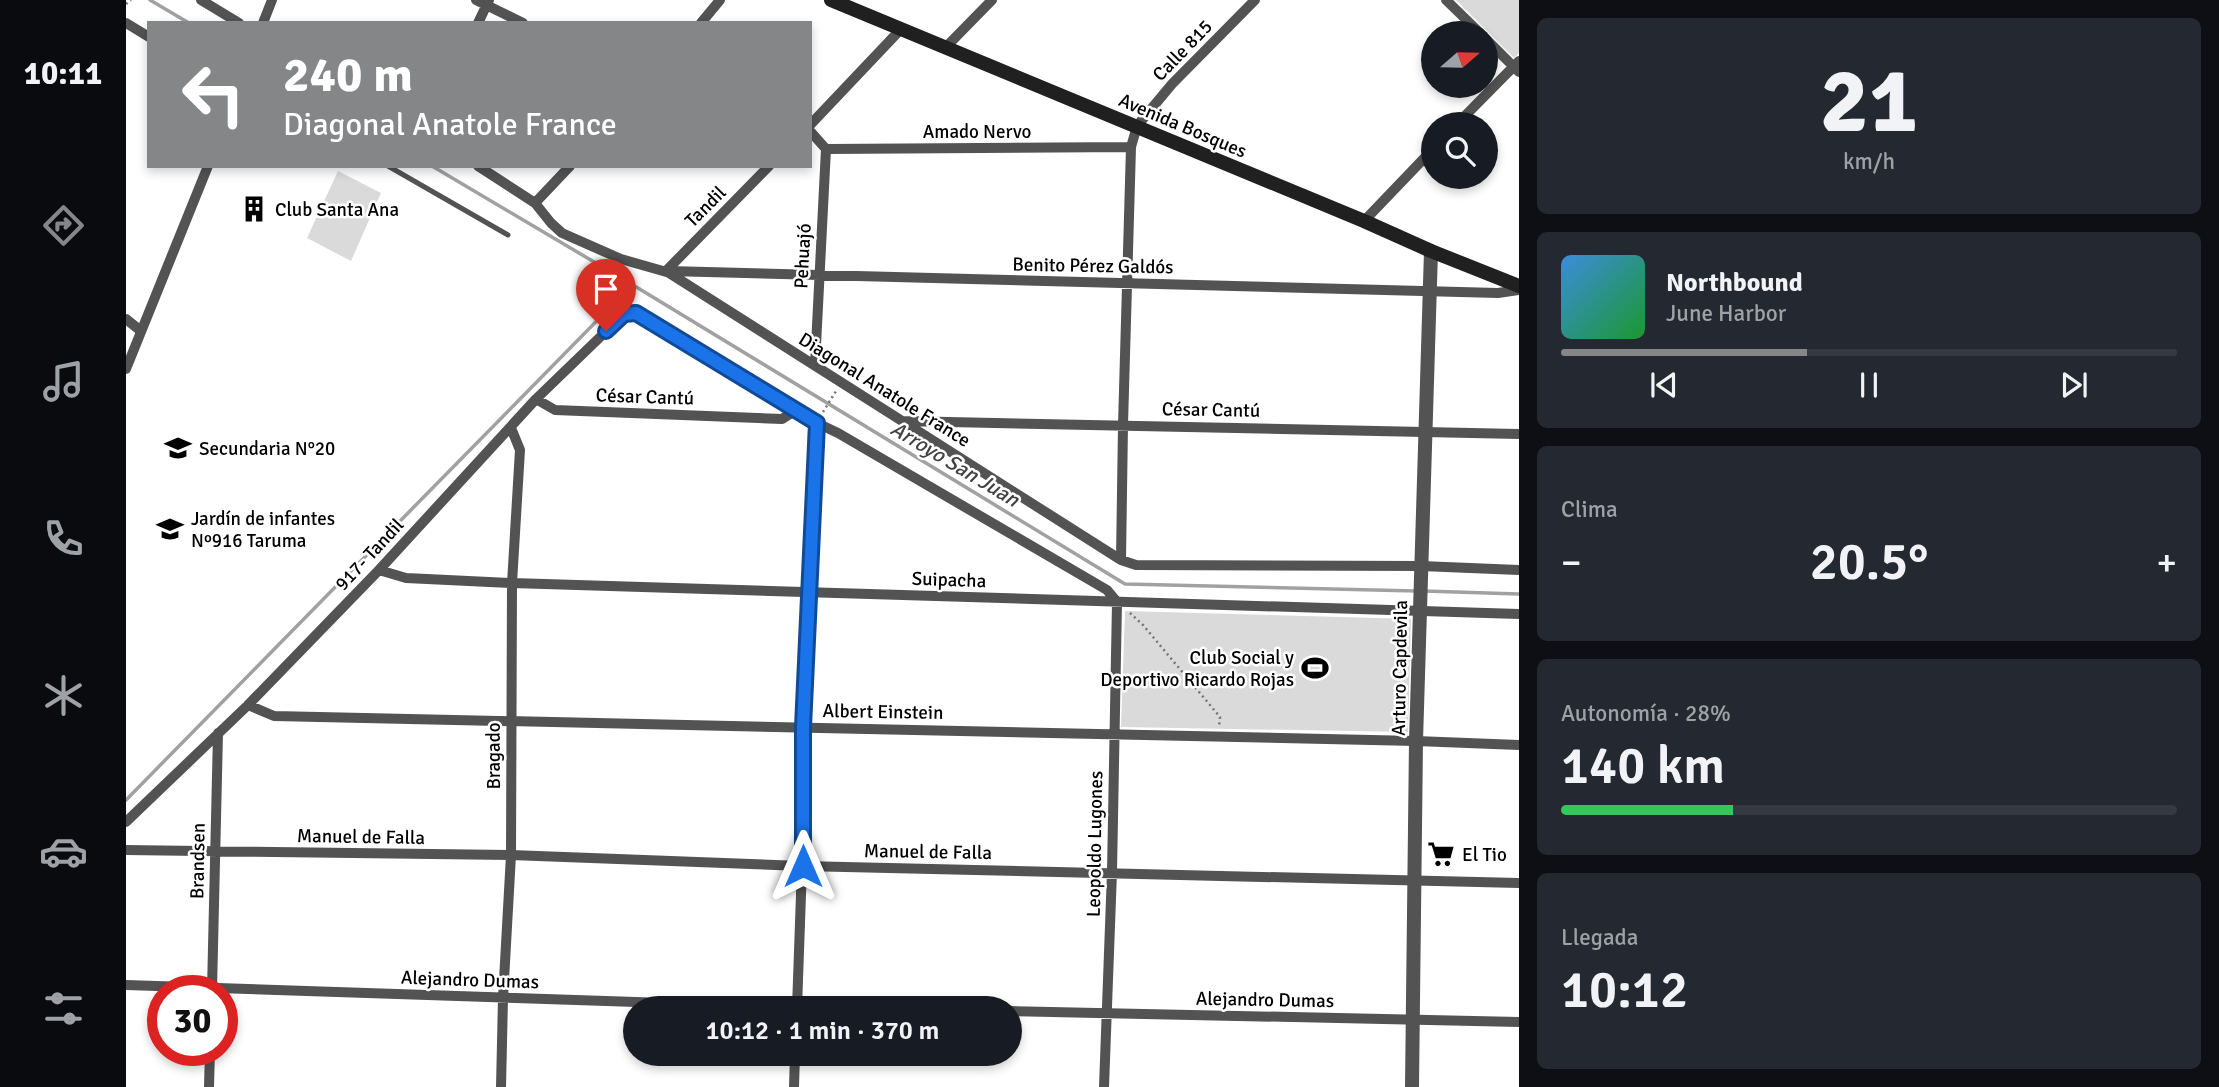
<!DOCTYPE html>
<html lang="es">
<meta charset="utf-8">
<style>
:root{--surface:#171b24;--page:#242831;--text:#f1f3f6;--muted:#9ea1a6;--line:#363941;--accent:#858687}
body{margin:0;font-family:Signika,sans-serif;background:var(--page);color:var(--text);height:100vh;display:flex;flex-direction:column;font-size:26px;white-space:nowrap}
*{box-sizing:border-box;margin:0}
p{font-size:23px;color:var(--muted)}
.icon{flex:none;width:38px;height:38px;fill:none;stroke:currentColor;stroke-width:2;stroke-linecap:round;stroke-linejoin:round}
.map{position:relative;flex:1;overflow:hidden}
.sheet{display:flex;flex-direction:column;gap:18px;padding:18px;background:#0d0f14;width:700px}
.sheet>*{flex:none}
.top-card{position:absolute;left:21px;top:21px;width:665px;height:147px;border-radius:0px;box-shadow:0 4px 10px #0003;background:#858687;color:#fff;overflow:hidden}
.needle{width:46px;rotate:70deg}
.tools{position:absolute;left:1295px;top:21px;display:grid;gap:14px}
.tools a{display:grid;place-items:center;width:77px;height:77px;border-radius:50%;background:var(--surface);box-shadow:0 4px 10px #0003;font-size:35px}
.speed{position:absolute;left:21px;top:975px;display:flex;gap:14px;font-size:35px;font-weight:700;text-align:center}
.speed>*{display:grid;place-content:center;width:91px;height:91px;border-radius:50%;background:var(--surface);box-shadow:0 4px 10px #0003;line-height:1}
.speed .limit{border:10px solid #d22;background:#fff;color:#111}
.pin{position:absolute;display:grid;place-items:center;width:60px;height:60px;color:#fff;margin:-72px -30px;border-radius:50% 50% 50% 0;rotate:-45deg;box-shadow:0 0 7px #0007}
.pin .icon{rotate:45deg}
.me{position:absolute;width:77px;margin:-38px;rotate:0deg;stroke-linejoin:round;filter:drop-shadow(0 0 5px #0008)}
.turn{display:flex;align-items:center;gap:24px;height:147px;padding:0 21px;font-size:32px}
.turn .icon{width:91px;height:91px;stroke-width:2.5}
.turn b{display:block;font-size:49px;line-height:60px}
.big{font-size:52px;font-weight:600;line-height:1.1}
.sheet .card{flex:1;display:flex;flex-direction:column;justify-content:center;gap:10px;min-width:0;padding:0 24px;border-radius:10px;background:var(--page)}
.sheet .dial{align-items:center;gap:0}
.dial b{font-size:91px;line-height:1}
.song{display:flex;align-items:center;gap:21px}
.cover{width:84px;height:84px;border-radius:10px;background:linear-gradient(135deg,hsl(210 70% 55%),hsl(130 70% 35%))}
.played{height:7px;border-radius:4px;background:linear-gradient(90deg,var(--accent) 40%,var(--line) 40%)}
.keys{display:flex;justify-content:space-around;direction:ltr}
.heat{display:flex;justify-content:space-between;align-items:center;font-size:38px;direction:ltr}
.charge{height:10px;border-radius:5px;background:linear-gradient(90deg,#34c759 28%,var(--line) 0)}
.trip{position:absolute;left:497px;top:996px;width:399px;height:70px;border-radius:35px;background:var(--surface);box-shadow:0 4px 10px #0003;font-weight:600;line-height:70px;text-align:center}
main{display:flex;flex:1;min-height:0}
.tab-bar{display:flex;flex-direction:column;width:126px;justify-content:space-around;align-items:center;background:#090b0e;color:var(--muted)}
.tab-bar .icon{width:49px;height:49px}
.tab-bar .active{color:var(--accent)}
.tab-bar b{font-size:32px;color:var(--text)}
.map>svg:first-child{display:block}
.green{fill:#dadada}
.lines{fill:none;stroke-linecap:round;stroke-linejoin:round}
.stream{stroke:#a1a1a1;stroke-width:3.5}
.path{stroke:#757575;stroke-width:2.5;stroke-dasharray:2 3.5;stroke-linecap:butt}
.service{stroke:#535353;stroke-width:5}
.minor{stroke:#535353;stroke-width:10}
.tertiary{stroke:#535353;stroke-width:14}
.secondary{stroke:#202020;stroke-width:14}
.route-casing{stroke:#114b97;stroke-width:18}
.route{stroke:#1a73e8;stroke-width:12}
.labels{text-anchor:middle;stroke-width:5;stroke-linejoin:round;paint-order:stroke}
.street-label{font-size:19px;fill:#000;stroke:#fff}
.poi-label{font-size:19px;fill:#000;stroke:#fff;text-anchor:start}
.water-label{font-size:21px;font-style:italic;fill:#424242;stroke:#fff}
</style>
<main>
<nav class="tab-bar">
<b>10:11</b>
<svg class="icon active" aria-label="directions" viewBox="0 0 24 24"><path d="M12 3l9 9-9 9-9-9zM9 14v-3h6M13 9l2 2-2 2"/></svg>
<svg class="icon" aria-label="music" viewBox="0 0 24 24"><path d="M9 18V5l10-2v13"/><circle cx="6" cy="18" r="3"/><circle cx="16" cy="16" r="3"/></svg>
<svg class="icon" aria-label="phone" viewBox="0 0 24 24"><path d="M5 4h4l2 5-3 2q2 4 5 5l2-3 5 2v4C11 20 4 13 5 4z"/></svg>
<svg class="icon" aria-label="climate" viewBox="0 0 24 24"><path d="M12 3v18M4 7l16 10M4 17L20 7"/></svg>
<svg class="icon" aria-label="car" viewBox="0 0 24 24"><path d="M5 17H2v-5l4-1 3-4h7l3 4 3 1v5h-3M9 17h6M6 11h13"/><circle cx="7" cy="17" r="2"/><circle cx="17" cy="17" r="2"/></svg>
<svg class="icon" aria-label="filters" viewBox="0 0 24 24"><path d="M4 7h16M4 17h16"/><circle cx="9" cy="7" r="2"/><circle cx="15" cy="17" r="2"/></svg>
</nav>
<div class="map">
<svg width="1393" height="1087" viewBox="0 0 1393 1087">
<rect width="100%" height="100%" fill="#fff"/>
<path class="green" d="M 1330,0 L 1393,0 L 1393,53 L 1388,58 Z
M 212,171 L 255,193 L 225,261 L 181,238 Z
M 999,611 L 1285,619 L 1282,732 L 995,727 Z"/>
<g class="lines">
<path class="stream" d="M 24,0 L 63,23
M 306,166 L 507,285 L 999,584 L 1290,591
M 1298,591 L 1393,594
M 0,800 L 506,285"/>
<path class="path" d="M 0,4 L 5,0
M 697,412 L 710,391
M 1004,613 L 1017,625 L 1094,717 L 1093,727"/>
<path class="service" d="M 262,166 L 382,235"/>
<path class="minor" d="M 75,0 L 113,23
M 350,0 L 397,23
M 1320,0 L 1354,33
M 0,23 L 23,37
M 137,23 L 146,0
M 352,23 L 363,0
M 575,23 L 594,0
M 1360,39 L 1393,72
M 820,47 L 866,0
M 1331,124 L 1393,61
M 684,125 L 775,29
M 684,131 L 700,149 L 1005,147 L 1011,126 L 1046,84 L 1129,0
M 352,166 L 409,203 L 425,223 L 436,233 L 495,259 L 544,273
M 409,203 L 444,166
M 1238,221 L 1307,149
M 540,271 L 995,560 L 1010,565 L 1295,566 L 1393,570
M 540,271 L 643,166
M 542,271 L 1372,293 L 1393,290
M 0,319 L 15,331
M 689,365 L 700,149
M 0,369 L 82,166
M 410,399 L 429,410 L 656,419 L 670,410
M 777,421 L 1393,434
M 995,560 L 997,425 L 1005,147
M 253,570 L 280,578 L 386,583 L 1393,614
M 122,705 L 148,716 L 1290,741 L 1393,745
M 0,822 L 122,705 L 253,570 L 410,399 L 498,314 L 510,313 L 691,423 L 712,433 L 981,590 L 991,602 L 986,872 L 978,1087
M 0,850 L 385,855 L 676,866 L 1393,883
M 0,985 L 688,1008
M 86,990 L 92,733
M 671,1008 L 676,866 L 677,727 L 691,423
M 884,1011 L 1393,1022
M 83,1087 L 84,1050
M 375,1087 L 377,998 L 385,855 L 386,583 L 394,450 L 385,428
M 668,1087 L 669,1054"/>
<path class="tertiary" d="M 1286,1087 L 1290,741 L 1305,251"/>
<path class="secondary" d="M 705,0 L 1238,221 L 1305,251 L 1393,286"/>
</g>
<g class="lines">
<g class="route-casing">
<path id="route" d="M 480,331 L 498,314 L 510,313 L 691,423 L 677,727 L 677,866"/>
</g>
<use href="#route" class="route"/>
</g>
<defs>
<g id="building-bare" transform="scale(2.1)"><path d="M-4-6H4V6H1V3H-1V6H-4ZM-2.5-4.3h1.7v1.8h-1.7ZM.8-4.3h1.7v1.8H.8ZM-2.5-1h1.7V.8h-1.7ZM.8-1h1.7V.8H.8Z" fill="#000" stroke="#fff" stroke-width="2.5" paint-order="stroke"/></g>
<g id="school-bare" transform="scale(2.1)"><path d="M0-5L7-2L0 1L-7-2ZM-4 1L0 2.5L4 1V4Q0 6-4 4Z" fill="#000" stroke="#fff" stroke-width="2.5" paint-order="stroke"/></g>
<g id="stadium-bare" transform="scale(2.1)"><path d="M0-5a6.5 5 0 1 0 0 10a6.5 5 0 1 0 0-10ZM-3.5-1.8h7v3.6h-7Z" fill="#000" stroke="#fff" stroke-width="2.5" paint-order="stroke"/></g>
<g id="supermarket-bare" transform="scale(2.1)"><path d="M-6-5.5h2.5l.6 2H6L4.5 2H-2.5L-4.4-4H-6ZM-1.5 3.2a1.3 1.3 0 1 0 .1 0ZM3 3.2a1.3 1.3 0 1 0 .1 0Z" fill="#000" stroke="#fff" stroke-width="2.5" paint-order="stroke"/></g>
</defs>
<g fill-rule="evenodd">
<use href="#building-bare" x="128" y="209"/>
<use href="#school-bare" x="52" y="448"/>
<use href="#school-bare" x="44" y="529"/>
<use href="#stadium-bare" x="1189" y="668"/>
<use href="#supermarket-bare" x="1315" y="854"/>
</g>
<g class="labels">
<g class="street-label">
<text transform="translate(1056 50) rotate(-46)" y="7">Calle 815</text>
<text transform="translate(1057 125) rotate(23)" y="7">Avenida Bosques</text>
<text x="851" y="138">Amado Nervo</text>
<text transform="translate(579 206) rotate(-45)" y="7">Tandil</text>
<text transform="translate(676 256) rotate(-87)" y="7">Pehuajó</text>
<text transform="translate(967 265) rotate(1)" y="7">Benito Pérez Galdós</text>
<text transform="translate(759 389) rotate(32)" y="7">Diagonal Anatole France</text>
<text transform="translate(519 396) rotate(2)" y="7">César Cantú</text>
<text transform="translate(1085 409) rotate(1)" y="7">César Cantú</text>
<text transform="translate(243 554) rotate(-47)" y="7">917- Tandil</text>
<text transform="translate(823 579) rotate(2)" y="7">Suipacha</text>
<text transform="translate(1273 668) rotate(-89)" y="7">Arturo Capdevila</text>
<text transform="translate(757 711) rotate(1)" y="7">Albert Einstein</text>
<text transform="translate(367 756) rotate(-90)" y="7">Bragado</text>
<text transform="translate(235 836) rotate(1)" y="7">Manuel de Falla</text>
<text transform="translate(968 844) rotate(-89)" y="7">Leopoldo Lugones</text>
<text transform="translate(802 851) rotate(1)" y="7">Manuel de Falla</text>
<text transform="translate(71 861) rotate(-89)" y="7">Brandsen</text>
<text transform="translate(344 979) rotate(2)" y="7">Alejandro Dumas</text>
<text transform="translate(1139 999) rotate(1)" y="7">Alejandro Dumas</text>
</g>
<g class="poi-label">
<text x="149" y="216">Club Santa Ana</text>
<text x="73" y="455">Secundaria N°20</text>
<text x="65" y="525">Jardín de infantes<tspan x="65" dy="22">Nº916 Taruma</tspan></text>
<text x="1168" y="664" text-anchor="end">Club Social y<tspan x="1168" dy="22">Deportivo Ricardo Rojas</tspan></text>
<text x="1336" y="861">El Tio</text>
</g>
<g class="water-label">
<text transform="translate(829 464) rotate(31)" y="7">Arroyo San Juan</text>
</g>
</g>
</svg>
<div class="tools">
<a><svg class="needle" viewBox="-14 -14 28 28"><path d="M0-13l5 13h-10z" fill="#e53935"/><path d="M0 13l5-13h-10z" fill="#9ea1a6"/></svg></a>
<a><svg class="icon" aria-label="search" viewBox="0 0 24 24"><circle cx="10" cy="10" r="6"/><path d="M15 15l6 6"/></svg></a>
</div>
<div class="speed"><div class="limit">30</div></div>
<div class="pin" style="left:480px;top:331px;background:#d93025"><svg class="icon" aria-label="arrive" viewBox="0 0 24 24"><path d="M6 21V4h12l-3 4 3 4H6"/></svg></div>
<svg class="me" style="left:677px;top:866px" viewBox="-20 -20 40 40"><path d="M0-17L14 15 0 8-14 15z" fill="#1a73e8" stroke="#fff" stroke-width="4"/></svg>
<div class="trip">10:12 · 1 min · 370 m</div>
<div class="top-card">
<div class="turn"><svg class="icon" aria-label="left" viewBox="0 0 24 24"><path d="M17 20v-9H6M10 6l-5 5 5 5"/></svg><div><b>240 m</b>Diagonal Anatole France</div></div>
</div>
</div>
<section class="sheet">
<div class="card dial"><b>21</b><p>km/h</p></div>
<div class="card">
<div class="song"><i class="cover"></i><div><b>Northbound</b><p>June Harbor</p></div></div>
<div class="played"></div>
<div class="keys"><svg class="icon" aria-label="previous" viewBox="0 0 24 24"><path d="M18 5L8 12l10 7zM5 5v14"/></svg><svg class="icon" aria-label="pause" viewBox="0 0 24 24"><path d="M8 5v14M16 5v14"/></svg><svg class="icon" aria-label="next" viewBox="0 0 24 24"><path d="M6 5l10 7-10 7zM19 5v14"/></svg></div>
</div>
<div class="card"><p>Clima</p>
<div class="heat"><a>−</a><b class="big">20.5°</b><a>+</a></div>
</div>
<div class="card"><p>Autonomía · 28%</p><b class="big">140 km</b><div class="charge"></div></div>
<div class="card"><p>Llegada</p><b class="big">10:12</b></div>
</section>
</main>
